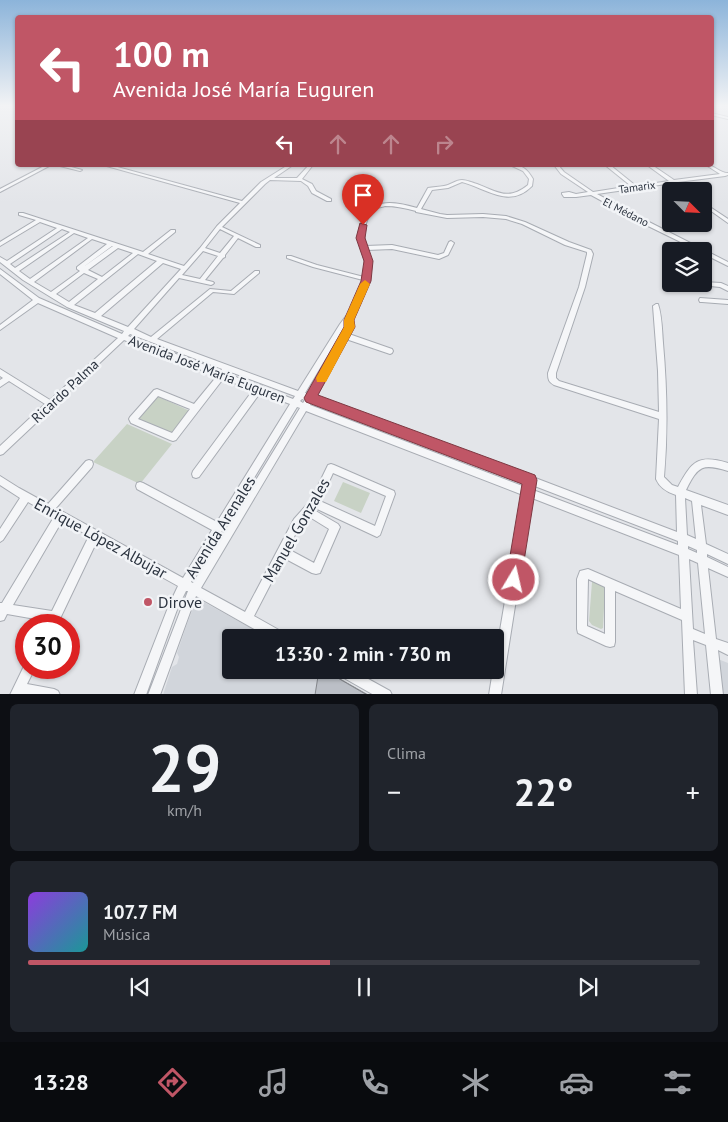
<!DOCTYPE html>
<html lang="es">
<meta charset="utf-8">
<style>
:root{--surface:#171b24;--page:#20242c;--text:#f1f3f6;--muted:#9ea1a6;--line:#363941;--accent:#c05666}
body{margin:0;font-family:"PT Sans",sans-serif;background:var(--page);color:var(--text);height:100vh;display:flex;flex-direction:column;font-size:19px;white-space:nowrap}
*{box-sizing:border-box;margin:0}
p{font-size:16px;color:var(--muted)}
.icon{flex:none;width:28px;height:28px;fill:none;stroke:currentColor;stroke-width:2;stroke-linecap:round;stroke-linejoin:round}
.map{position:relative;height:694px;overflow:hidden}
.side{display:flex;flex-direction:column;gap:10px;padding:10px;background:#0d0f14;flex:1}
.side>*{flex:none}
.guide{position:absolute;left:15px;top:15px;width:699px;height:152px;border-radius:5px;box-shadow:0 1px 4px #0004;background:#c05666;color:#fff;overflow:hidden}
.needle{width:32px;rotate:114deg}
.controls{position:absolute;left:662px;top:182px;display:grid;gap:10px}
.controls a{display:grid;place-items:center;width:50px;height:50px;border-radius:5px;background:var(--surface);box-shadow:0 1px 4px #0004;font-size:25px}
.speed{position:absolute;left:15px;top:614px;display:flex;gap:10px;font-size:25px;font-weight:700;text-align:center}
.speed>*{display:grid;place-content:center;width:65px;height:65px;border-radius:50%;background:var(--surface);box-shadow:0 1px 4px #0004;line-height:1}
.speed .limit{border:8px solid #d22;background:#fff;color:#111}
.pin{position:absolute;display:grid;place-items:center;width:42px;height:42px;color:#fff;margin:-51px -21px;border-radius:50% 50% 50% 0;rotate:-45deg;box-shadow:0 0 5px #0007}
.pin .icon{rotate:45deg}
.me{position:absolute;width:55px;margin:-28px;rotate:9deg;stroke-linejoin:round;filter:drop-shadow(0 0 4px #0008)}
.turn{display:flex;align-items:center;gap:18px;height:105px;padding:0 15px;font-size:22px}
.turn .icon{width:65px;height:65px;stroke-width:2.5}
.turn b{display:block;font-size:35px;line-height:42px}
.lanes{display:flex;align-items:center;height:48px;padding:0 15px;background:#0003;justify-content:center;gap:25px;direction:ltr}
.lanes .off{opacity:.35}
.big{font-size:38px;font-weight:800;line-height:1.1}
.side .tile{flex:1;display:flex;flex-direction:column;justify-content:center;gap:8px;min-width:0;padding:0 18px;border-radius:8px;background:var(--page)}
.side .dial{align-items:center;gap:0}
.dial b{font-size:65px;line-height:1}
.song{display:flex;align-items:center;gap:15px}
.cover{width:60px;height:60px;border-radius:8px;background:linear-gradient(135deg,hsl(270 70% 55%),hsl(180 70% 35%))}
.played{height:5px;border-radius:2px;background:linear-gradient(90deg,var(--accent) 45%,var(--line) 45%)}
.keys{display:flex;justify-content:space-around;direction:ltr}
.heat{display:flex;justify-content:space-between;align-items:center;font-size:28px;direction:ltr}
.side .tiles{flex:1;display:grid;gap:10px;grid-template-columns:1fr 1fr}
.tile:last-child{grid-column:span 2}
.trip{position:absolute;left:222px;top:629px;width:282px;height:50px;border-radius:5px;background:var(--surface);box-shadow:0 1px 4px #0004;font-weight:800;line-height:50px;text-align:center}
.tab-bar{display:flex;height:80px;justify-content:space-around;align-items:center;background:#090b0e;color:var(--muted)}
.tab-bar .icon{width:35px;height:35px}
.tab-bar .current{color:var(--accent)}
.tab-bar b{font-size:22px;color:var(--text)}
.map>svg:first-child{display:block}
.built{fill:#d1d5db}
.green{fill:#c8d2c5}
.lines{fill:none;stroke-linecap:round;stroke-linejoin:round}
.minor-casing{stroke:#a8acb3;stroke-width:2}
.minor{fill:#f5f6f8;fill-rule:evenodd}
.shaded-wall{fill:#83868b}
.building{fill:#bbbfc6;stroke:#83868b}
.route{fill:#c05666;stroke:#7d3842}
.slow{fill:#f59e0b}
.poi-dot{fill:#c05666;stroke:#f2f4f7;stroke-width:2}
.labels{text-anchor:middle;stroke-width:5;stroke-linejoin:round;paint-order:stroke}
.far-street-label{font-size:11px;fill:#2c3440;stroke:#f2f4f7}
.street-label{font-size:14px;fill:#2c3440;stroke:#f2f4f7}
.near-street-label{font-size:16px;fill:#2c3440;stroke:#f2f4f7}
.near-poi-label{font-size:16px;fill:#2c3440;stroke:#f2f4f7;text-anchor:start}
</style>
<div class="map">
<svg width="728" height="695" viewBox="0 0 728 695">
<rect width="100%" height="100%" fill="#e3e5e9"/>
<path class="built" d="M 202,601 L 267,637 L 231,638 L 231,670 L 321,670 L 317,694 L 163,695 L 172,667 L 177,664 L 179,657 L 177,653 L 187,624 L 195,603 Z
M 718,659 L 728,663 L 728,694 L 722,694 Z"/>
<path class="green" d="M 157,396 L 190,411 L 172,433 L 138,420 Z
M 127,424 L 172,444 L 140,484 L 93,462 Z
M 343,482 L 370,493 L 361,513 L 334,501 Z
M 594,580 L 603,584 L 605,588 L 603,628 L 601,629 L 592,625 L 589,621 L 592,582 Z"/>
<g class="lines">
<g class="minor-casing">
<path id="minor" d="M 711,113 L 728,117 L 728,119 L 711,115 Z
M 46,165 L 51,165 L 0,192 L 0,189 Z
M 56,165 L 64,165 L 82,170 L 80,171 Z
M 103,165 L 110,165 L 242,201 L 261,182 L 288,165 L 293,165 L 274,178 L 297,178 L 309,165 L 313,165 L 302,179 L 312,184 L 316,191 L 331,199 L 331,201 L 327,201 L 312,193 L 308,186 L 301,181 L 270,180 L 265,184 L 222,227 L 260,245 L 260,247 L 256,247 L 238,238 L 225,255 L 225,257 L 223,258 L 205,280 L 213,282 L 214,283 L 213,284 L 211,285 L 179,278 L 134,329 L 151,337 L 210,289 L 231,291 L 255,271 L 259,271 L 259,273 L 234,294 L 213,292 L 157,339 L 298,391 L 340,324 L 349,312 L 358,295 L 363,280 L 313,267 L 287,258 L 287,256 L 291,256 L 317,265 L 364,277 C 368,258 361,255 358,239 C 357,232 360,227 363,220 C 374,197 396,202 417,208 L 428,188 C 433,187 439,187 444,186 C 450,185 456,180 462,180 C 467,180 473,183 477,184 C 498,192 508,201 528,185 L 529,179 L 523,171 L 510,165 C 523,165 527,169 533,179 L 532,186 C 509,209 488,189 462,182 L 448,188 L 432,190 L 421,209 L 440,214 L 447,215 L 483,214 L 506,216 L 525,222 L 569,242 L 591,250 L 593,254 L 585,287 L 556,373 L 556,378 L 559,381 L 659,412 L 658,371 L 653,306 L 656,304 L 658,304 C 662,316 662,330 663,343 C 667,388 668,432 664,477 L 672,485 L 678,487 C 692,461 698,454 728,463 L 728,471 C 702,463 698,466 686,490 L 728,505 L 728,515 L 701,505 L 706,544 L 728,554 L 728,564 L 707,554 L 707,557 L 728,567 L 728,577 L 708,568 L 716,639 L 728,643 L 728,655 L 718,650 L 723,695 L 711,695 L 706,645 L 693,640 L 697,695 L 685,695 L 682,620 L 615,591 L 615,642 L 614,646 L 610,647 L 606,646 L 578,633 L 577,629 L 577,579 L 580,571 L 588,569 L 681,609 L 679,555 L 532,498 L 501,695 L 489,695 L 493,670 L 496,670 L 496,654 L 523,495 L 306,411 L 201,588 L 245,612 L 294,519 L 311,500 L 328,465 L 331,464 L 334,465 L 394,491 L 395,494 L 380,535 L 377,537 L 315,508 L 314,510 L 338,524 L 340,527 L 320,573 L 316,574 L 312,573 L 284,558 L 254,616 L 286,634 L 287,638 L 270,638 L 196,596 L 160,695 L 148,695 L 188,591 L 186,591 L 178,607 L 146,695 L 134,695 L 169,605 L 178,586 L 97,541 L 57,625 L 46,625 L 47,621 L 7,614 L 4,620 L 0,621 L 0,603 L 2,603 L 54,517 L 28,502 L 3,540 L 0,542 L 0,529 L 20,498 L 0,485 L 0,476 L 19,488 L 48,504 L 86,461 L 89,460 L 92,461 L 93,464 L 92,467 L 56,508 L 183,578 L 212,530 L 137,489 L 136,486 L 137,483 L 140,482 L 143,483 L 217,522 L 290,404 L 260,393 L 199,477 L 196,478 L 193,477 L 192,474 L 193,471 L 253,390 L 223,379 L 176,440 L 173,441 L 170,440 L 131,423 L 129,419 L 130,417 L 154,390 L 157,389 L 194,404 L 217,376 L 124,340 L 3,454 L 0,455 L 0,446 L 45,404 L 9,381 L 0,387 L 0,380 L 3,378 L 0,376 L 0,369 L 50,400 L 118,338 L 38,303 L 0,330 L 0,325 L 33,300 L 0,274 L 0,269 L 39,298 L 122,334 L 124,331 L 67,307 L 23,280 L 0,262 L 0,257 L 7,261 L 57,228 L 40,222 L 0,246 L 0,242 L 36,220 L 19,215 L 19,213 L 23,213 L 143,252 L 171,230 L 175,230 L 175,232 L 148,254 L 184,266 L 200,248 L 217,226 L 240,203 ZM 385,206 C 396,206 405,208 416,211 L 416,212 L 447,218 L 483,217 L 506,219 L 522,224 L 565,245 L 587,252 L 587,254 L 579,287 L 548,373 C 548,380 549,382 554,385 L 659,419 L 656,479 C 660,488 667,492 676,495 L 677,532 L 530,476 L 315,397 L 331,370 L 346,339 L 390,354 L 392,353 L 393,351 L 392,349 L 349,334 C 353,325 351,327 352,319 C 352,315 357,310 359,306 C 368,287 375,269 367,250 L 392,249 L 439,259 L 448,255 L 454,243 L 451,241 L 449,242 L 444,253 L 438,255 L 392,245 L 366,246 C 362,233 365,216 377,208 C 380,207 383,207 385,206 ZM 62,229 L 70,232 L 15,268 L 10,264 ZM 220,229 L 234,236 L 220,253 L 205,248 ZM 74,233 L 88,238 L 30,279 L 19,271 ZM 92,239 L 107,244 L 77,267 L 77,269 L 80,271 L 51,292 L 34,282 ZM 112,246 L 113,246 L 82,268 ZM 118,248 L 133,253 L 102,277 L 88,270 ZM 203,251 L 218,256 L 200,279 L 182,275 ZM 138,254 L 157,261 L 95,313 L 74,305 ZM 163,263 L 181,269 L 128,327 L 101,316 ZM 84,273 L 98,279 L 69,302 L 56,294 ZM 130,334 L 222,369 L 221,371 L 128,336 ZM 339,336 L 341,337 L 325,366 L 308,394 L 305,393 ZM 228,371 L 295,396 L 293,399 L 262,387 L 262,386 L 258,385 L 227,374 ZM 158,396 L 190,409 L 172,433 L 138,419 ZM 302,399 L 305,400 L 303,403 L 300,401 ZM 311,402 L 529,484 L 526,485 L 525,487 L 310,405 ZM 297,407 L 300,408 L 193,583 L 191,582 ZM 333,473 L 386,496 L 375,526 L 320,501 ZM 532,485 L 678,541 L 678,545 L 533,490 ZM 685,498 L 692,501 L 696,539 L 687,535 ZM 308,516 L 329,529 L 314,563 L 288,549 L 300,525 ZM 62,521 L 89,536 L 52,611 L 13,605 ZM 688,546 L 697,550 L 697,553 L 688,549 ZM 689,559 L 698,563 L 705,634 L 693,629 ZM 588,579 L 605,587 L 605,634 L 587,626 Z
M 554,165 L 558,165 L 564,172 L 593,192 L 631,186 L 605,165 L 610,165 L 636,186 L 669,181 L 647,165 L 652,165 L 674,180 L 720,174 L 706,165 C 714,165 720,173 728,173 L 728,175 L 725,176 L 678,182 L 689,191 L 684,191 L 673,183 L 597,194 L 649,222 L 728,262 L 728,266 L 704,254 L 704,251 L 699,251 L 646,225 L 591,195 L 576,197 L 564,197 L 562,194 L 562,193 L 569,192 L 576,194 L 588,192 L 561,174 Z
M 704,203 L 728,219 L 728,223 L 704,206 Z
M 704,282 L 721,283 L 728,286 L 728,291 L 720,287 L 700,285 L 699,284 L 704,284 Z
M 700,298 L 728,300 L 728,304 L 702,302 L 700,302 L 699,300 Z
M 26,663 L 26,668 L 35,668 L 27,684 L 54,689 L 58,691 L 60,695 L 10,695 L 25,664 Z
M 335,670 L 352,670 L 390,691 L 392,695 L 374,695 L 337,674 Z"/>
</g>
<use href="#minor" class="minor"/>
</g>
<path class="shaded-wall" d="M 324,670 L 325,670 L 369,695 L 367,695 Z"/>
<path class="building" d="M 319,670 L 324,670 L 367,695 L 315,695 Z"/>
<linearGradient id="sky" x2="0" y2="1"><stop stop-color="#8cb4da"/><stop offset="0.52" stop-color="#f2f3f5"/><stop offset="1" stop-color="#f2f3f5" stop-opacity="0"/></linearGradient>
<rect width="728" height="203" fill="url(#sky)"/>
<path class="route" d="M 360,223 L 367,225 L 365,238 L 373,261 L 371,281 L 354,320 L 355,327 L 318,395 L 535,475 L 537,480 L 520,586 L 514,588 L 509,586 L 506,580 L 522,484 L 306,402 L 304,398 L 344,327 L 344,320 L 361,281 L 364,261 L 356,238 Z"/>
<path class="slow" d="M 365,280 L 370,284 L 354,320 L 355,327 L 326,382 L 317,382 L 316,378 L 344,327 L 344,320 L 360,284 Z"/>
<circle class="poi-dot" cx="148" cy="602" r="5"/>
<g class="labels">
<g class="far-street-label">
<text transform="translate(637 187) rotate(-8)" y="4">Tamarix</text>
<text transform="translate(626 212) rotate(27)" y="4">El Médano</text>
</g>
<g class="street-label">
<text transform="translate(207 369) rotate(21)" y="5">Avenida José María Euguren</text>
<text transform="translate(65 391) rotate(-43)" y="5">Ricardo Palma</text>
</g>
<g class="near-street-label">
<text transform="translate(220 527) rotate(-58)" y="6">Avenida Arenales</text>
<text transform="translate(296 530) rotate(-60)" y="6">Manuel Gonzales</text>
<text transform="translate(101 538) rotate(29)" y="6">Enrique López Albujar</text>
</g>
<g class="near-poi-label">
<text x="158" y="608">Dirove</text>
</g>
</g>
</svg>
<div class="controls">
<a><svg class="needle" viewBox="-14 -14 28 28"><path d="M0-13l5 13h-10z" fill="#e53935"/><path d="M0 13l5-13h-10z" fill="#9ea1a6"/></svg></a>
<a><svg class="icon" aria-label="layers" viewBox="0 0 24 24"><path d="M12 4l9 5-9 5-9-5zM3 14l9 5 9-5"/></svg></a>
</div>
<div class="speed"><div class="limit">30</div></div>
<div class="pin" style="left:363px;top:225px;background:#d93025"><svg class="icon" aria-label="arrive" viewBox="0 0 24 24"><path d="M6 21V4h12l-3 4 3 4H6"/></svg></div>
<svg class="me" style="left:514px;top:580px" viewBox="-20 -20 40 40"><circle r="17" fill="#c05666" stroke="#fff" stroke-width="3"/><path d="M0-11L8 9 0 5-8 9z" fill="#fff"/></svg>
<div class="trip">13:30 · 2 min · 730 m</div>
<div class="guide">
<div class="turn"><svg class="icon" aria-label="left" viewBox="0 0 24 24"><path d="M17 20v-9H6M10 6l-5 5 5 5"/></svg><div><b>100 m</b>Avenida José María Euguren</div></div>
<div class="lanes"><svg class="icon" aria-label="left" viewBox="0 0 24 24"><path d="M17 20v-9H6M10 6l-5 5 5 5"/></svg><svg class="icon off" aria-label="ahead" viewBox="0 0 24 24"><path d="M12 20V5M6 11l6-6 6 6"/></svg><svg class="icon off" aria-label="ahead" viewBox="0 0 24 24"><path d="M12 20V5M6 11l6-6 6 6"/></svg><svg class="icon off" aria-label="right" viewBox="0 0 24 24"><path d="M7 20v-9h11M14 6l5 5-5 5"/></svg></div>
</div>
</div>
<section class="side">
<div class="tiles">
<div class="tile dial"><b>29</b><p>km/h</p></div>
<div class="tile"><p>Clima</p>
<div class="heat"><a>−</a><b class="big">22°</b><a>+</a></div>
</div>
<div class="tile">
<div class="song"><i class="cover"></i><div><b>107.7 FM</b><p>Música</p></div></div>
<div class="played"></div>
<div class="keys"><svg class="icon" aria-label="previous" viewBox="0 0 24 24"><path d="M18 5L8 12l10 7zM5 5v14"/></svg><svg class="icon" aria-label="pause" viewBox="0 0 24 24"><path d="M8 5v14M16 5v14"/></svg><svg class="icon" aria-label="next" viewBox="0 0 24 24"><path d="M6 5l10 7-10 7zM19 5v14"/></svg></div>
</div>
</div>
</section>
<nav class="tab-bar">
<b>13:28</b>
<svg class="icon current" aria-label="directions" viewBox="0 0 24 24"><path d="M12 3l9 9-9 9-9-9zM9 14v-3h6M13 9l2 2-2 2"/></svg>
<svg class="icon" aria-label="music" viewBox="0 0 24 24"><path d="M9 18V5l10-2v13"/><circle cx="6" cy="18" r="3"/><circle cx="16" cy="16" r="3"/></svg>
<svg class="icon" aria-label="phone" viewBox="0 0 24 24"><path d="M5 4h4l2 5-3 2q2 4 5 5l2-3 5 2v4C11 20 4 13 5 4z"/></svg>
<svg class="icon" aria-label="climate" viewBox="0 0 24 24"><path d="M12 3v18M4 7l16 10M4 17L20 7"/></svg>
<svg class="icon" aria-label="car" viewBox="0 0 24 24"><path d="M5 17H2v-5l4-1 3-4h7l3 4 3 1v5h-3M9 17h6M6 11h13"/><circle cx="7" cy="17" r="2"/><circle cx="17" cy="17" r="2"/></svg>
<svg class="icon" aria-label="filters" viewBox="0 0 24 24"><path d="M4 7h16M4 17h16"/><circle cx="9" cy="7" r="2"/><circle cx="15" cy="17" r="2"/></svg>
</nav>
